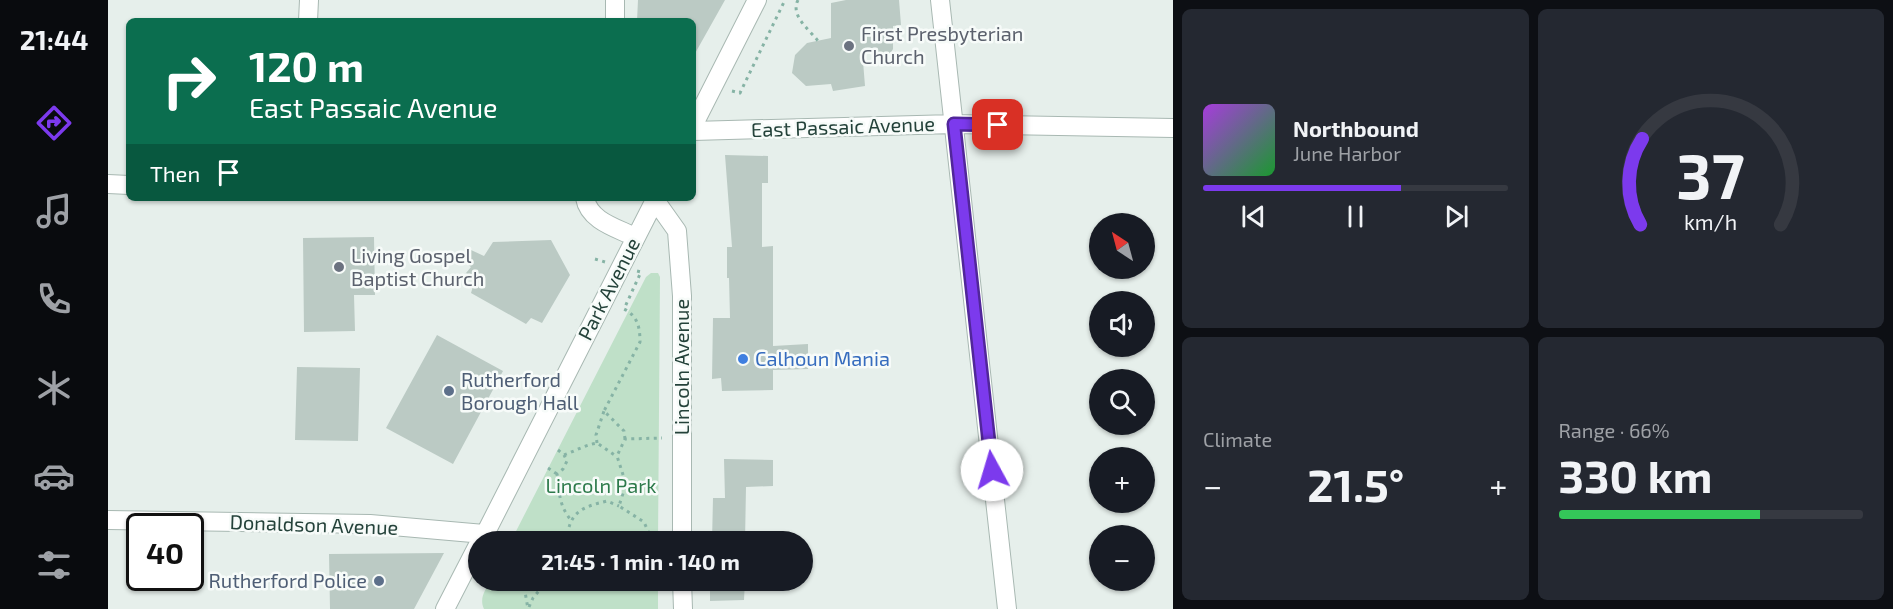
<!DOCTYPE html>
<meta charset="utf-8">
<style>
:root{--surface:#171b24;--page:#242831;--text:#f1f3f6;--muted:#9ea1a6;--line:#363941;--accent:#7c3aed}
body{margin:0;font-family:"Exo 2",sans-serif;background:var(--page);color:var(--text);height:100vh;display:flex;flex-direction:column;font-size:22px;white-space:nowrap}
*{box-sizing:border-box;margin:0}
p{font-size:20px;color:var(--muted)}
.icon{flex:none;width:33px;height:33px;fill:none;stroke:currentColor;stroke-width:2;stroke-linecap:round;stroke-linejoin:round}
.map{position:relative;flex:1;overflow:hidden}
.details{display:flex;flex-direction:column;gap:9px;padding:9px;background:#0d0f14;width:720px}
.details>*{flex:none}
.banner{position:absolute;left:18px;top:18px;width:570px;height:183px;border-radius:9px;box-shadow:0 2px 4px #0004;background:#0b6e4f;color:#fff;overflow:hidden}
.needle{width:39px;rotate:324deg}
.tools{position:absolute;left:981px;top:213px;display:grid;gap:12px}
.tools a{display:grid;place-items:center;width:66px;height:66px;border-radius:50%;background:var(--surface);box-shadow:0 2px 4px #0004;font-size:30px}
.speed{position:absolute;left:18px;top:513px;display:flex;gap:12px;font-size:30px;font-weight:700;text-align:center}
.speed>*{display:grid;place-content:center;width:78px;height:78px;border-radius:50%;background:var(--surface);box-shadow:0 2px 4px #0004;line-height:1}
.speed .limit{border:3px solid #111;border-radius:9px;background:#fff;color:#111}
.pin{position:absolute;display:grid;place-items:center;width:51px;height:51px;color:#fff;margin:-26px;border-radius:12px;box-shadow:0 3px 9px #0006}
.me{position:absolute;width:66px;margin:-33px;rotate:354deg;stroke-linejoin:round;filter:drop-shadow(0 0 4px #0008)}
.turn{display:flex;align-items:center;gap:21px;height:126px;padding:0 24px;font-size:27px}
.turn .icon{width:78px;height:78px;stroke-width:2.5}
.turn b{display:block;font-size:42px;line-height:51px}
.then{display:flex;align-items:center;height:57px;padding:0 24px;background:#0003;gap:12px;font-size:22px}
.big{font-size:45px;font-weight:700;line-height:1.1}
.details .tile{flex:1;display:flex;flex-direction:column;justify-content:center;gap:9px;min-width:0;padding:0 21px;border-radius:9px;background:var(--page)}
.details .dial{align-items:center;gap:0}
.dial svg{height:156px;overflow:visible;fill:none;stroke:var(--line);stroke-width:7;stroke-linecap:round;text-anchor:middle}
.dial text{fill:var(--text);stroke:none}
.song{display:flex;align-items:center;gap:18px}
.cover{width:72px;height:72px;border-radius:9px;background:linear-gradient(135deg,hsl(280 70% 55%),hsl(130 70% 35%))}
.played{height:6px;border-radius:3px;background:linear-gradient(90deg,var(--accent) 65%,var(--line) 65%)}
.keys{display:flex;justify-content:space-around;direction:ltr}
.heat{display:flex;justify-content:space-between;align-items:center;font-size:33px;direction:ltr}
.charge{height:9px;border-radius:4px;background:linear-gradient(90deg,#34c759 66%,var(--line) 0)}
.details .tiles{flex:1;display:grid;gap:9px;grid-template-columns:repeat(2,1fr)}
.trip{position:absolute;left:360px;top:531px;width:345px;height:60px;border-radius:30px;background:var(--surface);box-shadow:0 2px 4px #0004;font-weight:700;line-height:60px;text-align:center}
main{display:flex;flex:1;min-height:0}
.menu{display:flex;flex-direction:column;width:108px;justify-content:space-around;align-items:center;background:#090b0e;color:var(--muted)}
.menu .icon{width:42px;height:42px}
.menu .on{color:var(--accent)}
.menu b{font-size:27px;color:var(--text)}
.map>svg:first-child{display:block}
.green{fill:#bfe0c8}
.building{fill:#bbcac4}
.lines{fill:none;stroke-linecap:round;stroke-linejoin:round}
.minor-casing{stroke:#a8b8b2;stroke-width:20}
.path{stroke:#86b3a5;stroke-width:3;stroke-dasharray:3 4.5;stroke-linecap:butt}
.minor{stroke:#fff;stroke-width:18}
.route-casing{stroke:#51269a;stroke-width:15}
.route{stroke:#7c3aed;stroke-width:10}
.worship-dot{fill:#6b7280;stroke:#f7fbf9;stroke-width:2}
.shop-dot{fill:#3f7fe0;stroke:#f7fbf9;stroke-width:2}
.service-dot{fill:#5c6f8a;stroke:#f7fbf9;stroke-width:2}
.labels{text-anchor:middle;stroke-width:5;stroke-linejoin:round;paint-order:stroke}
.worship-label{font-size:20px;fill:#5b616d;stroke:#f7fbf9;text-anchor:start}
.street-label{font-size:20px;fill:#24423a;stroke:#f7fbf9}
.shop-label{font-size:20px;fill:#366cbe;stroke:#f7fbf9;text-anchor:start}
.service-label{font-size:20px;fill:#4e5e75;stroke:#f7fbf9;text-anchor:start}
.park-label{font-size:20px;fill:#2d7a4b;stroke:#f7fbf9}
</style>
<main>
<nav class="menu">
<b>21:44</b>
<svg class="icon on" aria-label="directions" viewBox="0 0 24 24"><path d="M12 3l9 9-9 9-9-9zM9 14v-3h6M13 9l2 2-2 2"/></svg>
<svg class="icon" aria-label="music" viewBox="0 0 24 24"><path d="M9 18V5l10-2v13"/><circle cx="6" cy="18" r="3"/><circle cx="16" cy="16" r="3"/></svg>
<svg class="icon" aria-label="phone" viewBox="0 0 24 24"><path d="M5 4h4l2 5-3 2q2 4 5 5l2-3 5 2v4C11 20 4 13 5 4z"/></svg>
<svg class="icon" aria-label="climate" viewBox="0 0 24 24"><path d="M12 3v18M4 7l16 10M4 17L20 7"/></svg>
<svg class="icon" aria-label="car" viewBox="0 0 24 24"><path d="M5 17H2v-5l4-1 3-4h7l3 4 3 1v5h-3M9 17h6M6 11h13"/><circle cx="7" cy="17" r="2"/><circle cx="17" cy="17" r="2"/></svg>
<svg class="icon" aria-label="filters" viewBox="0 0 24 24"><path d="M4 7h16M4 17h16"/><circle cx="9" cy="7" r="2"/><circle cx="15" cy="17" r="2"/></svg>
</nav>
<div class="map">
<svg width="1065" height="609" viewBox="0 0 1065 609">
<rect width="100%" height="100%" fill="#e6efeb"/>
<path class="green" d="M 543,273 L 550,273 L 552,277 L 550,541 L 403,541 L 538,277 Z
M 383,581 L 550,581 L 550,609 L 376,609 C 371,598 377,590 383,581 Z"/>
<path class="building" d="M 530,0 L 617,0 L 585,57 L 585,21 L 529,21 Z
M 738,0 L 791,0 L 793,25 L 785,26 L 785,49 L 781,56 L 754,49 L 757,86 L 725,91 L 723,84 L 698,86 L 684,73 L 687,55 L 699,43 L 723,38 L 723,3 Z
M 617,155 L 660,156 L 660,183 L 654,183 L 654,247 L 665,246 L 665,346 L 700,344 L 700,369 L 665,370 L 665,390 L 614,391 L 613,378 L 604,379 L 605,318 L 622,318 L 621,278 L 619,278 L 619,247 L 624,247 Z
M 266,237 L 267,295 L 246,295 L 247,331 L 196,332 L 195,238 Z
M 443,240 L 462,275 L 434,323 L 423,318 L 418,324 L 363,293 L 367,280 L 358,273 L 363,267 L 356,262 L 363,250 L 376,256 L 385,242 Z
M 329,335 L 395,371 L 345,464 L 278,428 Z
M 189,367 L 252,368 L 250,441 L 187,440 Z
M 616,459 L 665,460 L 665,486 L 638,487 L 637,542 L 604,542 L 605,498 L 617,498 Z
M 336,553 L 306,609 L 222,609 L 221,554 Z
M 602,580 L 637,580 L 636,600 L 602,601 Z"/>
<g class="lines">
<g class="minor-casing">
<path id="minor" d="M 832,0 L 899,609
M 200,21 L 201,0
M 507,21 L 507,0
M 585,126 L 649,0
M 585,131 L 846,124 L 1065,128
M 0,184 L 21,185
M 477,198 C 481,221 509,228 527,237
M 547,200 L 569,231 L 574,296 L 574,542
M 0,520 L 262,524 L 376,534
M 373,542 L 548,198
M 574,580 L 575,609
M 337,609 L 370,545"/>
</g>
<path class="path" d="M 690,0 C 682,16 701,29 710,41
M 624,91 L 632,93 L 677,0
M 487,259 L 497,262
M 517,439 L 516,431 L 496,411 L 532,342 C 532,328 530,316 516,309 L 533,272 L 529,271
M 489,443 L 488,435 L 496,411
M 450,450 L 456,455 L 459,461 L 455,469 L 449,474 C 451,491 451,506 463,520
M 456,455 C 467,451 477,445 489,443 L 508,456
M 440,468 L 449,474
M 552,541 L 544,540 L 536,522 L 511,506 L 518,484 L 509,456 L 517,439 L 554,438
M 459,542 C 460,512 474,507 499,501 L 511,506
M 415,580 L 420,609
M 426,580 L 434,587 L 451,580
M 421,607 L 425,598 L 434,587"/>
<use href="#minor" class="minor"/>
</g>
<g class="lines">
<g class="route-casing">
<path id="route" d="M 884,470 L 846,124 L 890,125"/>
</g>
<use href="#route" class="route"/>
</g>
<g class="worship-dot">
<circle cx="741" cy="46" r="6"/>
<circle cx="231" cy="267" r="6"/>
</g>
<circle class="shop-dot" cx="635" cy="359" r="6"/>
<g class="service-dot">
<circle cx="341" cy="391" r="6"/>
<circle cx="271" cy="581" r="6"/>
</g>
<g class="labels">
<g class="worship-label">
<text x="753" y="41">First Presbyterian<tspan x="753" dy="23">Church</tspan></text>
<text x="243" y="263">Living Gospel<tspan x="243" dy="23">Baptist Church</tspan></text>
</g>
<g class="street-label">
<text transform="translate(735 127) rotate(-2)" y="7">East Passaic Avenue</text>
<text transform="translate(501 289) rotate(-63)" y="7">Park Avenue</text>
<text transform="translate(574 367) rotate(-90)" y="7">Lincoln Avenue</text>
<text transform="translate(206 525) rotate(2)" y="7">Donaldson Avenue</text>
</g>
<g class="shop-label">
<text x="647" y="366">Calhoun Mania</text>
</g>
<g class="service-label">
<text x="353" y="387">Rutherford<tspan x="353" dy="23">Borough Hall</tspan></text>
<text x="259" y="588" text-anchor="end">Rutherford Police</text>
</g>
<g class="park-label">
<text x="493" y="493">Lincoln Park</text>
</g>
</g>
</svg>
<div class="tools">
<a><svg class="needle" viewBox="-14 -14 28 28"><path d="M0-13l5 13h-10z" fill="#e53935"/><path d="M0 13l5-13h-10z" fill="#9ea1a6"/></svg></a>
<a><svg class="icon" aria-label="sound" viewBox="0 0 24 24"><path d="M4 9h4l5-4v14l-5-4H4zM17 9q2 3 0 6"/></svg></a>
<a><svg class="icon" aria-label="search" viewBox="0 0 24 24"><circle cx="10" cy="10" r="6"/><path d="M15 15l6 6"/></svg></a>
<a>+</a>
<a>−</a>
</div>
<div class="speed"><div class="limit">40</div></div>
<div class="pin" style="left:890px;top:125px;background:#d93025"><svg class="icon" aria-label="arrive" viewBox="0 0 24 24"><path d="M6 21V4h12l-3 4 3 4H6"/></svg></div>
<svg class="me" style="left:884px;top:470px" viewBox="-20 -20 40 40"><circle r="19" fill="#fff"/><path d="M0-13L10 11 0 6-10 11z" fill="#7c3aed"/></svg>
<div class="trip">21:45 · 1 min · 140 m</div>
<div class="banner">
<div class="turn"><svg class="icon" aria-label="right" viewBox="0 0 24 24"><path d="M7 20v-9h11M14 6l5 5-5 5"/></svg><div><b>120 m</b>East Passaic Avenue</div></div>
<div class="then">Then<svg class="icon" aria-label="arrive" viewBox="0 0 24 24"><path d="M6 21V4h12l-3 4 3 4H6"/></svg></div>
</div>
</div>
<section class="details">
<div class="tiles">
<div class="tile">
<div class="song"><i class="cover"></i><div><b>Northbound</b><p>June Harbor</p></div></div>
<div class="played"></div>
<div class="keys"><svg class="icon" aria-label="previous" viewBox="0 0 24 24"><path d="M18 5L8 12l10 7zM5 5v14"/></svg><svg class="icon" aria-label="pause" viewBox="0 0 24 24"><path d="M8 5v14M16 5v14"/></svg><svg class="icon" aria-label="next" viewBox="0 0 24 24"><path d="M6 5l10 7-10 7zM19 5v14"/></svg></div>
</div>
<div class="tile dial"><svg viewBox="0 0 100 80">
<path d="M14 69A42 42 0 1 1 86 69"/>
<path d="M14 69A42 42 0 0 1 15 25" stroke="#7c3aed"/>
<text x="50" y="56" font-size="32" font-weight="700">37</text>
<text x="50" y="72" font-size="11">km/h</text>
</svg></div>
<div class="tile"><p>Climate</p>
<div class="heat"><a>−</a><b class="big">21.5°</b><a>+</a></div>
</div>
<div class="tile"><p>Range · 66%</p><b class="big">330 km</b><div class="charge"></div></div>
</div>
</section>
</main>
